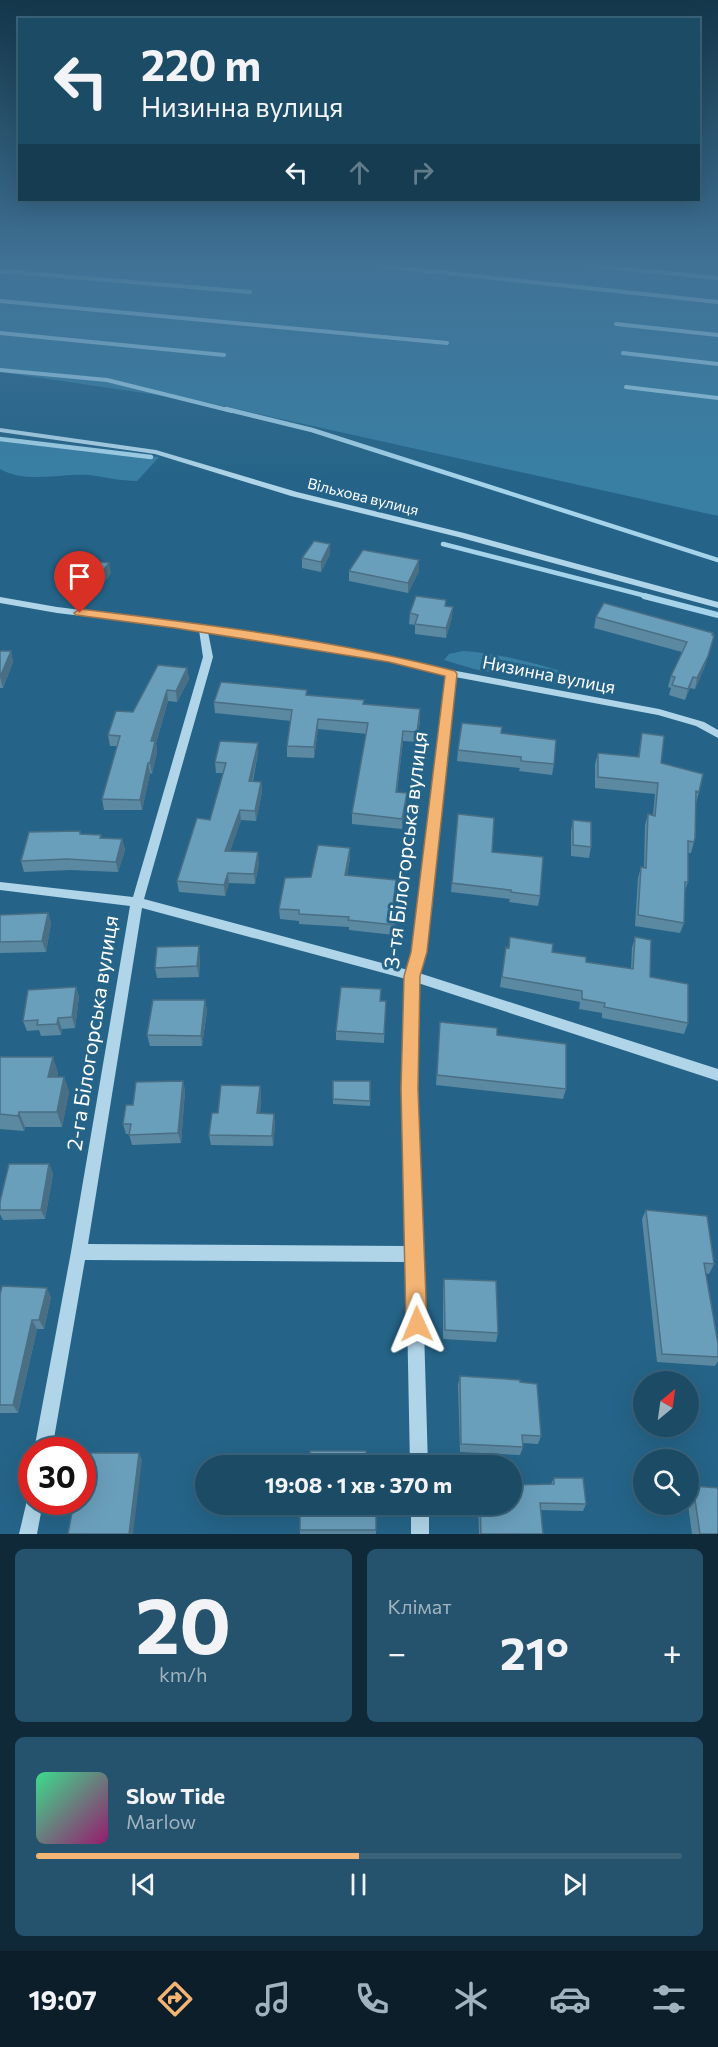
<!DOCTYPE html>
<html lang="uk">
<meta charset="utf-8">
<style>
:root{--surface:#1c4b66;--page:#25526c;--text:#f1f3f6;--muted:#a0b3bf;--line:#3a637a;--accent:#f3b474}
body{margin:0;font-family:Commissioner,sans-serif;background:var(--page);color:var(--text);height:100vh;display:flex;flex-direction:column;font-size:22px;white-space:nowrap}
*{box-sizing:border-box;margin:0}
p{font-size:20px;color:var(--muted)}
.icon{flex:none;width:33px;height:33px;fill:none;stroke:currentColor;stroke-width:2;stroke-linecap:round;stroke-linejoin:round}
.map{position:relative;height:1534px;overflow:hidden}
.panel{display:flex;flex-direction:column;gap:15px;padding:15px;background:#0f2938;flex:1}
.panel>*{flex:none}
.guide{position:absolute;left:18px;top:18px;width:682px;height:183px;border-radius:0px;box-shadow:0 6px 24px #0002,0 0 0 2px var(--line);background:#1c4b66;color:var(--text);overflow:hidden}
.needle{width:39px;rotate:29deg}
.buttons{position:absolute;left:633px;top:1371px;display:grid;gap:12px}
.buttons a{display:grid;place-items:center;width:66px;height:66px;border-radius:50%;background:var(--surface);box-shadow:0 6px 24px #0002,0 0 0 2px var(--line);font-size:30px}
.speed{position:absolute;left:18px;top:1437px;display:flex;gap:12px;font-size:30px;font-weight:700;text-align:center}
.speed>*{display:grid;place-content:center;width:78px;height:78px;border-radius:50%;background:var(--surface);box-shadow:0 6px 24px #0002,0 0 0 2px var(--line);line-height:1}
.speed .limit{border:9px solid #d22;background:#fff;color:#111}
.pin{position:absolute;display:grid;place-items:center;width:51px;height:51px;color:#fff;margin:-62px -26px;border-radius:50% 50% 50% 0;rotate:-45deg;box-shadow:0 0 6px #0007}
.pin .icon{rotate:45deg}
.me{position:absolute;width:66px;margin:-33px;rotate:359deg;stroke-linejoin:round;filter:drop-shadow(0 0 4px #0008)}
.turn{display:flex;align-items:center;gap:21px;height:126px;padding:0 24px;font-size:27px}
.turn .icon{width:78px;height:78px;stroke-width:2.5}
.turn b{display:block;font-size:42px;line-height:51px}
.lanes{display:flex;align-items:center;height:57px;padding:0 24px;background:#0003;justify-content:center;gap:30px;direction:ltr}
.lanes .off{opacity:.35}
.big{font-size:45px;font-weight:700;line-height:1.1}
.panel .tile{flex:1;display:flex;flex-direction:column;justify-content:center;gap:9px;min-width:0;padding:0 21px;border-radius:9px;background:var(--page)}
.panel .dial{align-items:center;gap:0}
.dial b{font-size:78px;line-height:1}
.song{display:flex;align-items:center;gap:18px}
.cover{width:72px;height:72px;border-radius:9px;background:linear-gradient(135deg,hsl(150 70% 55%),hsl(320 70% 35%))}
.played{height:6px;border-radius:3px;background:linear-gradient(90deg,var(--accent) 50%,var(--line) 50%)}
.keys{display:flex;justify-content:space-around;direction:ltr}
.heat{display:flex;justify-content:space-between;align-items:center;font-size:33px;direction:ltr}
.panel .tiles{flex:1;display:grid;gap:15px;grid-template-columns:1fr 1fr}
.tile:last-child{grid-column:span 2}
.trip{position:absolute;left:195px;top:1455px;width:327px;height:60px;border-radius:30px;background:var(--surface);box-shadow:0 6px 24px #0002,0 0 0 2px var(--line);font-weight:700;line-height:60px;text-align:center}
.tab-bar{display:flex;height:96px;justify-content:space-around;align-items:center;background:#0b1e29;color:var(--muted)}
.tab-bar .icon{width:42px;height:42px}
.tab-bar .active{color:var(--accent)}
.tab-bar b{font-size:27px;color:var(--text)}
.map>svg:first-child{display:block}
.green{fill:#397fa4}
.lines{fill:none;stroke-linecap:round;stroke-linejoin:round}
.stream-far2{stroke:#a4d3ea;stroke-width:4}
.stream-far1{stroke:#a4d3ea;stroke-width:4.5}
.stream{stroke:#a4d3ea;stroke-width:6}
.minor{fill:#b0d5e9;fill-rule:evenodd}
.wall{fill:#5b89a2}
.shaded-wall{fill:#4a6f84}
.building{fill:#6a9fbc;stroke:#4a6f84;stroke-width:1.5}
.route{fill:#f3b474;stroke:#9e754b;stroke-width:1.5}
.labels{text-anchor:middle;stroke-width:6;stroke-linejoin:round;paint-order:stroke}
.far-street-label{font-size:15px;fill:#fff;stroke:#256488}
.street-label{font-size:18px;fill:#fff;stroke:#256488}
.near-street-label{font-size:21px;fill:#fff;stroke:#256488}
</style>
<div class="map">
<svg width="718" height="1534" viewBox="0 0 718 1534">
<rect width="100%" height="100%" fill="#256488"/>
<path class="green" d="M 0,264 L 718,264 L 718,516 L 205,402 L 0,372 Z
M 0,437 L 95,449 L 101,453 L 159,457 L 137,481 C 120,481 105,477 89,475 C 60,473 27,484 0,469 Z
M 463,651 C 509,654 550,668 593,681 L 598,692 L 474,669 L 444,660 L 449,654 Z"/>
<g class="lines">
<path class="stream-far2" d="M 364,264 L 718,302
M 575,264 L 718,278
M 0,271 L 250,292
M 0,301 L 447,343
M 616,324 L 718,335
M 0,333 L 224,355
M 623,353 L 718,364
M 0,370 L 107,380 L 232,411
M 626,387 L 718,398"/>
<path class="stream-far1" d="M 226,409 L 312,430 L 718,560
M 0,439 L 151,457
M 443,544 L 650,597"/>
<path class="stream" d="M 644,596 L 718,615"/>
<path class="minor" d="M 0,428 L 156,450 L 297,492 L 464,533 L 718,602 L 718,608 L 458,537 L 291,496 L 155,454 L 0,432 Z
M 0,597 L 57,607 L 203,625 L 389,656 L 451,670 L 659,709 L 704,722 L 718,730 L 718,738 L 696,726 L 658,715 L 455,677 L 425,952 L 419,973 L 718,1069 L 718,1081 L 418,983 L 417,1089 L 428,1466 L 410,1466 L 406,1262 L 85,1260 L 52,1450 L 34,1450 L 71,1252 L 130,906 L 0,890 L 0,882 L 133,897 L 203,657 L 199,630 L 57,613 L 0,603 ZM 208,632 L 389,662 L 446,675 L 413,952 L 408,970 L 144,899 L 213,657 ZM 142,908 L 406,979 L 403,1089 L 406,1246 L 88,1244 Z
M 32,1494 L 32,1502 L 43,1502 L 37,1534 L 19,1534 L 28,1496 Z
M 411,1504 L 429,1504 L 429,1534 L 411,1534 Z"/>
</g>
<path class="wall" d="M 330,554 L 321,572 L 302,568 L 302,558 Z
M 349,571 L 419,571 L 408,593 L 349,581 Z
M 111,573 L 99,589 L 69,584 L 67,574 Z
M 446,600 L 446,606 L 452,617 L 446,638 L 415,634 L 415,625 L 409,624 L 410,613 Z
M 596,617 L 714,636 L 705,666 L 695,689 L 690,688 L 685,700 L 669,695 L 671,688 L 668,687 L 671,676 L 682,652 L 594,628 Z
M 0,651 L 11,651 L 13,662 L 3,688 L 0,688 Z
M 187,668 L 189,679 L 177,702 L 168,701 L 156,743 L 157,752 L 152,774 L 150,773 L 142,810 L 104,810 L 102,799 L 117,746 L 110,746 L 108,735 L 133,712 Z
M 307,695 L 364,700 L 364,704 L 420,720 L 417,742 L 403,741 L 397,792 L 406,803 L 402,829 L 352,824 L 352,813 L 367,734 L 318,729 L 314,758 L 287,757 L 287,746 L 291,721 L 215,713 L 214,702 Z
M 501,733 L 554,764 L 552,775 L 519,771 L 520,768 L 457,761 L 458,750 Z
M 642,733 L 661,763 L 699,792 L 696,803 L 695,838 L 691,853 L 688,853 L 688,882 L 684,893 L 684,923 L 680,933 L 635,926 L 638,878 L 641,867 L 644,867 L 645,825 L 648,814 L 653,815 L 655,794 L 595,788 L 595,764 L 598,753 L 638,757 Z
M 258,743 L 258,753 L 253,781 L 261,782 L 262,792 L 256,821 L 241,820 L 230,851 L 259,863 L 255,884 L 229,883 L 225,896 L 179,892 L 177,881 L 210,820 L 223,773 L 216,773 L 215,762 Z
M 458,814 L 492,852 L 540,896 L 538,906 L 509,902 L 510,899 L 451,892 Z
M 573,820 L 591,847 L 589,858 L 571,856 L 571,831 Z
M 81,834 L 102,838 L 122,839 L 125,850 L 118,872 L 70,870 L 24,872 L 21,861 Z
M 350,848 L 350,858 L 347,875 L 396,880 L 394,904 L 398,904 L 394,935 L 349,930 L 349,927 L 299,924 L 299,921 L 280,919 L 279,909 L 311,877 Z
M 48,913 L 51,923 L 46,952 L 0,953 L 0,915 Z
M 635,937 L 650,977 L 688,1023 L 684,1034 L 602,1018 L 602,1013 L 579,1009 L 580,1002 L 500,987 L 506,947 L 552,952 L 586,962 L 631,969 L 632,948 Z
M 200,957 L 199,977 L 157,978 L 155,968 Z
M 76,987 L 79,997 L 75,1028 L 62,1029 L 61,1035 L 41,1036 L 39,1030 L 27,1031 L 23,1021 Z
M 205,1000 L 207,1011 L 202,1046 L 150,1046 L 147,1035 Z
M 380,1001 L 386,1001 L 384,1043 L 336,1040 L 336,1031 Z
M 440,1022 L 497,1035 L 566,1089 L 563,1099 L 436,1085 Z
M 0,1057 L 58,1072 L 57,1077 L 64,1077 L 69,1092 L 62,1127 L 25,1127 L 24,1131 L 0,1129 Z
M 183,1081 L 185,1091 L 181,1143 L 132,1145 L 129,1134 L 126,1134 L 123,1124 L 133,1105 Z
M 333,1081 L 370,1081 L 370,1106 L 333,1104 Z
M 260,1086 L 261,1096 L 260,1114 L 274,1114 L 275,1124 L 273,1146 L 211,1145 L 209,1135 L 218,1113 Z
M 49,1164 L 53,1174 L 45,1219 L 3,1220 L 0,1214 L 0,1202 Z
M 646,1210 L 714,1264 L 709,1274 L 705,1273 L 718,1344 L 718,1361 L 715,1366 L 657,1362 L 642,1219 Z
M 444,1279 L 498,1333 L 496,1342 L 443,1339 L 443,1288 Z
M 0,1295 L 51,1297 L 44,1329 L 37,1329 L 18,1413 L 0,1413 Z
M 460,1376 L 520,1382 L 541,1436 L 538,1444 L 523,1443 L 523,1447 L 520,1455 L 460,1452 L 458,1385 Z
M 554,1478 L 586,1504 L 583,1511 L 540,1510 L 543,1534 L 479,1534 L 478,1504 L 512,1504 L 551,1484 Z
M 693,1486 L 718,1534 L 692,1534 L 688,1504 L 688,1493 Z
M 376,1504 L 376,1534 L 300,1534 L 300,1530 Z"/>
<path class="shaded-wall" d="M 330,544 L 330,554 L 321,572 L 321,562 Z
M 419,560 L 419,571 L 408,593 L 408,583 Z
M 109,563 L 111,573 L 99,589 L 97,578 Z
M 453,607 L 452,617 L 446,638 L 446,628 Z
M 714,636 L 705,666 L 695,689 L 697,678 Z
M 11,651 L 13,662 L 3,688 L 0,677 Z
M 187,668 L 189,679 L 177,702 L 176,691 Z
M 693,677 L 690,688 L 685,700 L 688,689 Z
M 167,690 L 168,701 L 156,743 L 157,752 L 152,774 L 150,763 L 151,741 Z
M 420,709 L 420,720 L 417,742 L 417,732 Z
M 318,719 L 318,729 L 314,758 L 314,747 Z
M 403,731 L 403,741 L 395,802 L 396,792 Z
M 258,743 L 258,753 L 250,791 L 249,781 Z
M 148,763 L 150,773 L 142,810 L 140,800 Z
M 261,782 L 262,792 L 256,821 L 255,811 Z
M 407,793 L 406,803 L 402,829 L 402,819 Z
M 240,810 L 241,820 L 227,861 L 225,851 Z
M 122,839 L 125,850 L 118,872 L 116,862 Z
M 350,848 L 350,858 L 345,886 L 345,875 Z
M 258,852 L 259,863 L 255,884 L 254,874 Z
M 228,873 L 229,883 L 225,896 L 224,885 Z
M 48,913 L 51,923 L 46,952 L 42,941 Z
M 199,946 L 200,957 L 199,977 L 197,966 Z
M 76,987 L 79,997 L 75,1028 L 72,1017 Z
M 205,1000 L 207,1011 L 202,1046 L 201,1036 Z
M 58,1018 L 62,1029 L 61,1035 L 57,1024 Z
M 53,1057 L 58,1072 L 54,1092 L 48,1077 Z
M 64,1077 L 69,1092 L 62,1127 L 57,1112 Z
M 183,1081 L 185,1091 L 181,1143 L 178,1133 Z
M 260,1086 L 261,1096 L 259,1124 L 257,1113 Z
M 19,1112 L 25,1127 L 24,1131 L 18,1116 Z
M 274,1114 L 275,1124 L 273,1146 L 272,1136 Z
M 49,1164 L 53,1174 L 45,1219 L 41,1210 Z
M 47,1288 L 51,1297 L 44,1329 L 39,1320 Z
M 32,1320 L 37,1329 L 18,1413 L 13,1405 Z
M 139,1453 L 142,1460 L 133,1534 L 129,1534 Z"/>
<path class="building" d="M 314,541 L 330,544 L 321,562 L 302,558 Z
M 363,550 L 419,560 L 408,583 L 349,571 Z
M 79,559 L 109,563 L 97,578 L 67,574 Z
M 416,596 L 446,600 L 445,606 L 453,607 L 446,628 L 415,624 L 418,615 L 410,613 Z
M 604,603 L 713,633 L 712,635 L 714,636 L 708,656 L 697,678 L 693,677 L 688,689 L 672,685 L 675,677 L 671,676 L 687,642 L 596,617 Z
M 0,651 L 11,651 L 0,677 Z
M 158,665 L 187,668 L 176,691 L 167,690 L 151,741 L 155,741 L 150,763 L 148,763 L 140,800 L 102,799 L 120,736 L 108,735 L 116,711 L 133,712 Z
M 221,682 L 307,690 L 306,695 L 364,700 L 363,704 L 420,709 L 417,732 L 403,731 L 396,792 L 407,793 L 402,819 L 352,813 L 368,723 L 318,719 L 314,747 L 287,746 L 292,710 L 214,702 Z
M 462,723 L 502,727 L 501,733 L 556,740 L 554,764 L 521,761 L 521,757 L 458,750 Z
M 642,733 L 664,736 L 661,763 L 703,774 L 699,792 L 696,791 L 695,838 L 694,842 L 688,841 L 688,882 L 685,882 L 684,923 L 638,915 L 641,867 L 646,868 L 648,814 L 655,816 L 658,783 L 598,777 L 598,753 L 639,757 Z
M 220,741 L 258,743 L 249,781 L 261,782 L 255,811 L 240,810 L 225,851 L 258,852 L 254,874 L 228,873 L 224,885 L 177,881 L 197,818 L 210,820 L 226,763 L 215,762 Z
M 458,814 L 494,818 L 492,852 L 543,857 L 540,896 L 511,892 L 511,890 L 452,883 Z
M 573,820 L 591,822 L 591,847 L 573,845 Z
M 80,831 L 80,834 L 101,835 L 100,838 L 122,839 L 116,862 L 67,859 L 21,861 L 29,832 Z
M 318,845 L 350,848 L 345,875 L 396,880 L 393,904 L 398,904 L 395,925 L 348,920 L 349,917 L 299,914 L 299,910 L 279,909 L 285,878 L 311,877 Z
M 48,913 L 42,941 L 0,942 L 0,915 Z
M 510,937 L 553,944 L 552,952 L 586,957 L 586,962 L 633,969 L 635,937 L 651,940 L 650,977 L 688,984 L 688,1023 L 604,1007 L 605,1003 L 582,999 L 582,991 L 502,977 L 506,947 L 509,948 Z
M 199,946 L 197,966 L 155,968 L 157,947 Z
M 76,987 L 72,1017 L 58,1018 L 57,1024 L 37,1025 L 38,1020 L 23,1021 L 28,990 Z
M 341,987 L 381,989 L 380,1001 L 386,1001 L 384,1034 L 336,1031 Z
M 153,1000 L 205,1000 L 201,1036 L 147,1035 Z
M 440,1022 L 497,1028 L 497,1035 L 566,1044 L 566,1089 L 437,1075 Z
M 0,1057 L 53,1057 L 48,1077 L 64,1077 L 57,1112 L 19,1112 L 18,1116 L 0,1114 Z
M 183,1081 L 178,1133 L 129,1135 L 131,1124 L 123,1124 L 126,1105 L 133,1105 L 136,1082 Z
M 333,1081 L 370,1081 L 370,1101 L 333,1099 Z
M 221,1085 L 260,1086 L 257,1113 L 274,1114 L 272,1136 L 209,1135 L 212,1113 L 218,1113 Z
M 9,1164 L 49,1164 L 41,1210 L 0,1210 L 0,1202 Z
M 646,1210 L 707,1216 L 714,1264 L 704,1263 L 718,1344 L 718,1357 L 662,1354 Z
M 444,1279 L 496,1281 L 498,1333 L 445,1330 Z
M 2,1286 L 47,1288 L 39,1320 L 32,1320 L 13,1405 L 0,1405 L 0,1295 Z
M 460,1376 L 520,1380 L 520,1382 L 537,1384 L 541,1436 L 522,1435 L 523,1447 L 461,1444 Z
M 310,1451 L 366,1451 L 366,1466 L 310,1466 Z
M 82,1453 L 139,1453 L 129,1534 L 68,1534 L 74,1502 L 82,1502 Z
M 554,1478 L 583,1478 L 586,1504 L 540,1503 L 543,1534 L 481,1534 L 480,1504 L 512,1504 L 512,1485 L 554,1484 Z
M 693,1486 L 718,1488 L 718,1534 L 700,1534 Z
M 300,1504 L 376,1504 L 376,1530 L 300,1530 Z"/>
<linearGradient id="sky" x2="0" y2="1"><stop stop-color="#14374b"/><stop offset="0.55" stop-color="#407296"/><stop offset="1" stop-color="#407296" stop-opacity="0"/></linearGradient>
<rect width="718" height="479" fill="url(#sky)"/>
<path class="route" d="M 80,609 C 205,624 334,640 455,671 L 457,674 L 427,952 L 420,976 L 418,1089 L 427,1324 L 424,1332 L 417,1335 L 409,1332 L 406,1324 L 401,1089 L 404,976 L 411,952 L 445,676 L 389,662 L 175,628 L 76,615 L 74,613 Z"/>
<g class="labels">
<g class="far-street-label">
<text transform="translate(363 497) rotate(14)" y="5">Вільхова вулиця</text>
</g>
<g class="street-label">
<text transform="translate(549 675) rotate(11)" y="6">Низинна вулиця</text>
</g>
<g class="near-street-label">
<text transform="translate(406 850) rotate(-83)" y="7">3-тя Білогорська вулиця</text>
<text transform="translate(93 1033) rotate(-81)" y="7">2-га Білогорська вулиця</text>
</g>
</g>
</svg>
<div class="buttons">
<a><svg class="needle" viewBox="-14 -14 28 28"><path d="M0-13l5 13h-10z" fill="#e53935"/><path d="M0 13l5-13h-10z" fill="#a0b3bf"/></svg></a>
<a><svg class="icon" aria-label="search" viewBox="0 0 24 24"><circle cx="10" cy="10" r="6"/><path d="M15 15l6 6"/></svg></a>
</div>
<div class="speed"><div class="limit">30</div></div>
<div class="pin" style="left:80px;top:613px;background:#d93025"><svg class="icon" aria-label="arrive" viewBox="0 0 24 24"><path d="M6 21V4h12l-3 4 3 4H6"/></svg></div>
<svg class="me" style="left:417px;top:1324px" viewBox="-20 -20 40 40"><path d="M0-17L14 15 0 8-14 15z" fill="#f3b474" stroke="#fff" stroke-width="4"/></svg>
<div class="trip">19:08 · 1 хв · 370 m</div>
<div class="guide">
<div class="turn"><svg class="icon" aria-label="left" viewBox="0 0 24 24"><path d="M17 20v-9H6M10 6l-5 5 5 5"/></svg><div><b>220 m</b>Низинна вулиця</div></div>
<div class="lanes"><svg class="icon" aria-label="left" viewBox="0 0 24 24"><path d="M17 20v-9H6M10 6l-5 5 5 5"/></svg><svg class="icon off" aria-label="ahead" viewBox="0 0 24 24"><path d="M12 20V5M6 11l6-6 6 6"/></svg><svg class="icon off" aria-label="right" viewBox="0 0 24 24"><path d="M7 20v-9h11M14 6l5 5-5 5"/></svg></div>
</div>
</div>
<section class="panel">
<div class="tiles">
<div class="tile dial"><b>20</b><p>km/h</p></div>
<div class="tile"><p>Клімат</p>
<div class="heat"><a>−</a><b class="big">21°</b><a>+</a></div>
</div>
<div class="tile">
<div class="song"><i class="cover"></i><div><b>Slow Tide</b><p>Marlow</p></div></div>
<div class="played"></div>
<div class="keys"><svg class="icon" aria-label="previous" viewBox="0 0 24 24"><path d="M18 5L8 12l10 7zM5 5v14"/></svg><svg class="icon" aria-label="pause" viewBox="0 0 24 24"><path d="M8 5v14M16 5v14"/></svg><svg class="icon" aria-label="next" viewBox="0 0 24 24"><path d="M6 5l10 7-10 7zM19 5v14"/></svg></div>
</div>
</div>
</section>
<nav class="tab-bar">
<b>19:07</b>
<svg class="icon active" aria-label="directions" viewBox="0 0 24 24"><path d="M12 3l9 9-9 9-9-9zM9 14v-3h6M13 9l2 2-2 2"/></svg>
<svg class="icon" aria-label="music" viewBox="0 0 24 24"><path d="M9 18V5l10-2v13"/><circle cx="6" cy="18" r="3"/><circle cx="16" cy="16" r="3"/></svg>
<svg class="icon" aria-label="phone" viewBox="0 0 24 24"><path d="M5 4h4l2 5-3 2q2 4 5 5l2-3 5 2v4C11 20 4 13 5 4z"/></svg>
<svg class="icon" aria-label="climate" viewBox="0 0 24 24"><path d="M12 3v18M4 7l16 10M4 17L20 7"/></svg>
<svg class="icon" aria-label="car" viewBox="0 0 24 24"><path d="M5 17H2v-5l4-1 3-4h7l3 4 3 1v5h-3M9 17h6M6 11h13"/><circle cx="7" cy="17" r="2"/><circle cx="17" cy="17" r="2"/></svg>
<svg class="icon" aria-label="filters" viewBox="0 0 24 24"><path d="M4 7h16M4 17h16"/><circle cx="9" cy="7" r="2"/><circle cx="15" cy="17" r="2"/></svg>
</nav>
